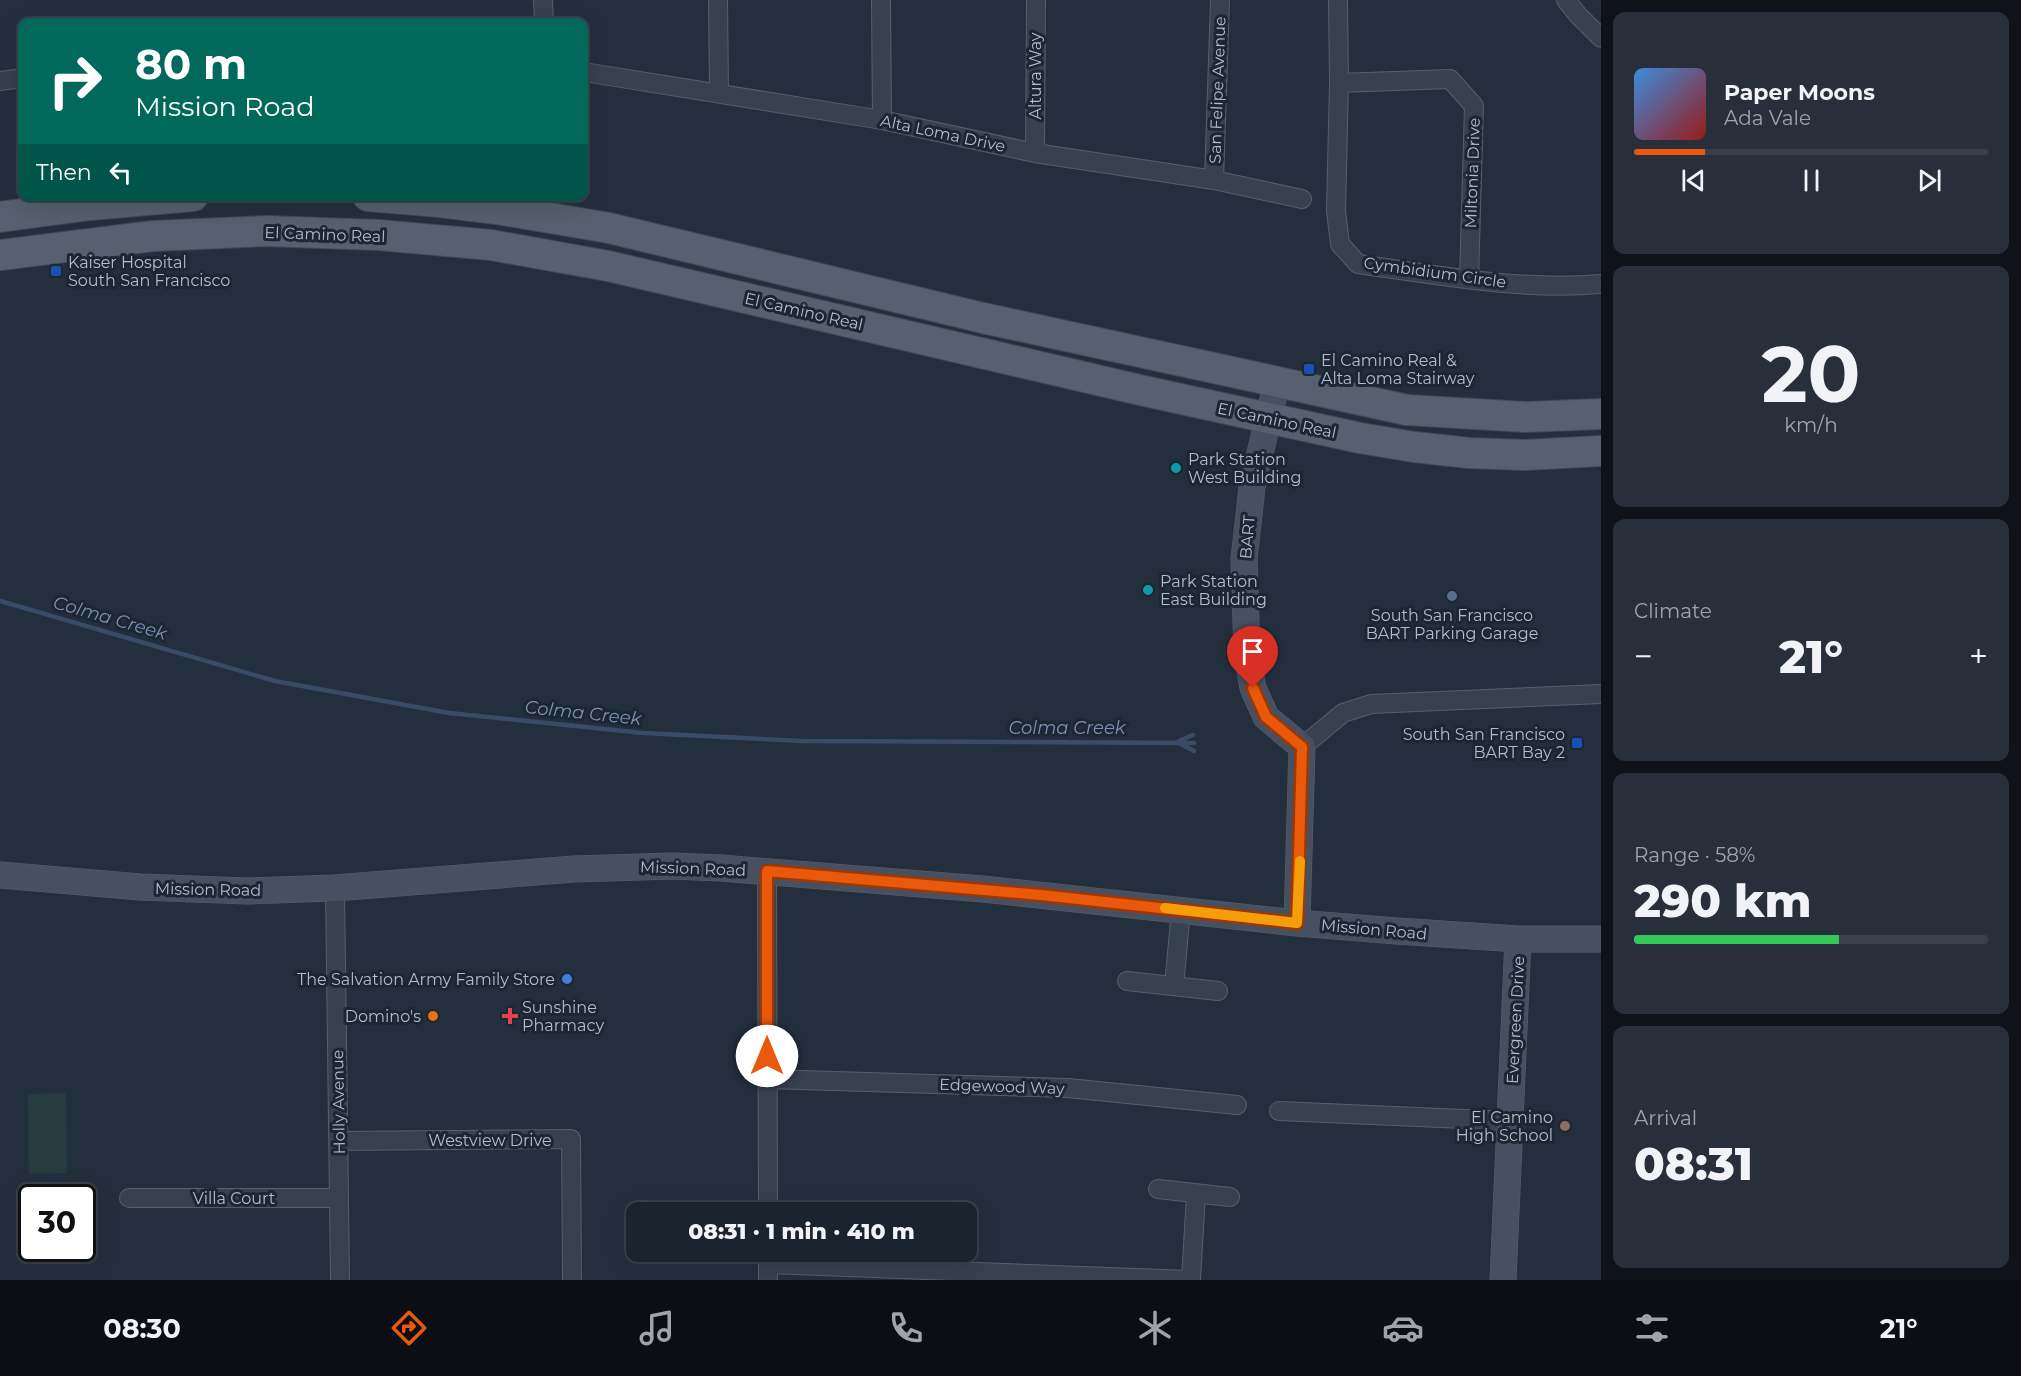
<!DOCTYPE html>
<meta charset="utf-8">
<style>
:root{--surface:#1b232e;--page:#282f3a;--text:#f1f3f6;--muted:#a0a4aa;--line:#39404a;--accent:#ea580c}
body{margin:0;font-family:Montserrat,sans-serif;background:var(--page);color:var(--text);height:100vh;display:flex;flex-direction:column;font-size:22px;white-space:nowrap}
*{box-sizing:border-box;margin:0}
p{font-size:20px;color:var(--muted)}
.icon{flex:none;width:33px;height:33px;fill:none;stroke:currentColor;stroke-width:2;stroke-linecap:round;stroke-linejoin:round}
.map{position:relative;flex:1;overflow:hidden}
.details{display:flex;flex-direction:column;gap:12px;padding:12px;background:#0f1319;width:420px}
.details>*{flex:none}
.hud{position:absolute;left:18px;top:18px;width:570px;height:183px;border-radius:12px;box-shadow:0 6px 24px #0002,0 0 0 2px var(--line);background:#00695c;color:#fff;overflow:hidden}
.speed{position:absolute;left:18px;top:1184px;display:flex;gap:12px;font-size:30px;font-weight:700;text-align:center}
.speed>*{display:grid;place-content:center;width:78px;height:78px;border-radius:50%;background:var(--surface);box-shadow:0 6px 24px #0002,0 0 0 2px var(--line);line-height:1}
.speed .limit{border:3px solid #111;border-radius:9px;background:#fff;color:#111}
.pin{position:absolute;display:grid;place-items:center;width:51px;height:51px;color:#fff;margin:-62px -26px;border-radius:50% 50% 50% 0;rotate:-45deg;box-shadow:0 0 6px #0007}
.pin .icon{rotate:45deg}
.me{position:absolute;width:66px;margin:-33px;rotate:0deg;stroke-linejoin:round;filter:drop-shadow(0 0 4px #0008)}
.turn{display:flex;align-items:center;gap:21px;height:126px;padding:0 18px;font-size:27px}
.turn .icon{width:78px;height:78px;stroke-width:2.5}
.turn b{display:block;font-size:42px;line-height:51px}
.then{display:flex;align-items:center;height:57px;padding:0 18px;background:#0003;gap:12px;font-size:22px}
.big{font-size:45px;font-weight:800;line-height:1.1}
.details .tile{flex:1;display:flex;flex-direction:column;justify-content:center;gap:9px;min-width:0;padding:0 21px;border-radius:12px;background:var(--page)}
.details .dial{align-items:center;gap:0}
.dial b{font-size:78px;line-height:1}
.song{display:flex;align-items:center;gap:18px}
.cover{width:72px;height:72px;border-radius:9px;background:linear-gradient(135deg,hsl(210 70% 55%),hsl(0 70% 35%))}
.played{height:6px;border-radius:3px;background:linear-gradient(90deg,var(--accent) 20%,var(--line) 20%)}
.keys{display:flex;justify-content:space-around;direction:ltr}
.heat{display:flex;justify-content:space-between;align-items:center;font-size:33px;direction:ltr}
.charge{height:9px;border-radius:4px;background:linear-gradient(90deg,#34c759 58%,var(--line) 0)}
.trip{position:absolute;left:626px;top:1202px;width:351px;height:60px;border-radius:12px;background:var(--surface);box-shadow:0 6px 24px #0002,0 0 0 2px var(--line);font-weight:800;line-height:60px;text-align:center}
.tab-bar{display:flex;height:96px;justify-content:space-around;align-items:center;background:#0b0e12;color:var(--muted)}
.tab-bar .icon{width:42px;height:42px}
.tab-bar .selected{color:var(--accent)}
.tab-bar b{font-size:27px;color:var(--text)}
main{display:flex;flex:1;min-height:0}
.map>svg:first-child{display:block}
.green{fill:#263c3f}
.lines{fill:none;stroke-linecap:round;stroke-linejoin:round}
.stream{stroke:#394c67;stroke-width:4.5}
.street-casing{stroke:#565f6c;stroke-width:20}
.secondary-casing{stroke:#565f6c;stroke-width:27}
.primary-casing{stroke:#414a57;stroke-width:32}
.street{stroke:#38414e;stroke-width:18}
.secondary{stroke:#465061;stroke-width:26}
.primary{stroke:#56606e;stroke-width:30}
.route-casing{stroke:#983908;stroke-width:15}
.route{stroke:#ea580c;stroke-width:10}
.slow{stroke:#f59e0b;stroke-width:10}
.transit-dot{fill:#1a4fb4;stroke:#1d2633;stroke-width:2}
.culture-dot{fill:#0f9aa8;stroke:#1d2633;stroke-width:2}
.service-dot{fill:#5c6f8a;stroke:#1d2633;stroke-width:2}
.shop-dot{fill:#3f7fe0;stroke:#1d2633;stroke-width:2}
.food-dot{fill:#e8710a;stroke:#1d2633;stroke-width:2}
.health-dot{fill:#e0444e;stroke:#1d2633;stroke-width:2}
.education-dot{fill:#8d6e63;stroke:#1d2633;stroke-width:2}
.labels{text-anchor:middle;stroke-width:6;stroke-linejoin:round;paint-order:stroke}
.street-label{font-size:16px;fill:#b4bcc9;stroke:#1d2633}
.poi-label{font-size:16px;fill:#b4bcc9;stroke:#1d2633;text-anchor:start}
.water-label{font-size:18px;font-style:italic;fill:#7c92b1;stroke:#1d2633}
</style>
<main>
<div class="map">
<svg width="1601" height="1280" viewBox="0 0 1601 1280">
<rect width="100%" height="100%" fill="#242f3e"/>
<path class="green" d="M 66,1093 L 67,1173 L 29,1174 L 28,1094 Z"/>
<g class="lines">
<path class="stream" d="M 0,601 L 275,681 L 449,713 L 643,733 L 802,741 L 1194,743
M 1179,741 L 1193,735
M 1181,744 L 1194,751"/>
<g class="street-casing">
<path id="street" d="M 543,0 L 544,22
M 718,0 L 719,93
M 881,0 L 882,120
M 1338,0 L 1339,83 L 1336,211 L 1340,244 L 1358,264 C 1438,275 1520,291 1601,284
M 1566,0 L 1578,15 L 1601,38
M 584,72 L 882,120 L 1035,153 L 1214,180 L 1302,199
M 0,81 L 22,78
M 1339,83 L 1450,79 L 1474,106 L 1469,279
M 1035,153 L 1036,0
M 1214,180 L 1220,0
M 1302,747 L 1343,713 L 1371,704 L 1601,694
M 767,871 L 768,1212
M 335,888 L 340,1280
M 1127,981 L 1218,991
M 1174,986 L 1181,910
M 767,1079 L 1068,1088 L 1237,1105
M 1279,1111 L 1510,1121
M 339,1141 L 571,1139 L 572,1280
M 1158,1189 L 1230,1197
M 129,1198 L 339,1198
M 768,1251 L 768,1280
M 768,1264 L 1189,1280
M 1191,1280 L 1196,1194"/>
</g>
<g class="secondary-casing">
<path id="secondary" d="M 1277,382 L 1252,487 L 1249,515 L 1244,559 L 1247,654 L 1253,688 L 1266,717 L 1302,747 L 1297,923
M 0,875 L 140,887 L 247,891 L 335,888 L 574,869 L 673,866 L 721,868 L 983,889 L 1297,923 L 1397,931 L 1518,939 L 1601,939
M 1503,1280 L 1518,939"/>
</g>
<g class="primary-casing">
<path id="primary" d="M 368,196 L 440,202 L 497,209 L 609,228 L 983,318 L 1407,410 L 1526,417 L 1601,414
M 0,217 L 90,205 L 193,196
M 0,255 L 153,236 L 266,231 L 379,235 L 491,245 L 608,266 L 1140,390 L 1360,438 L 1414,447 L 1469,453 L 1525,455 L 1601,451"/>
</g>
<use href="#street" class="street"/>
<use href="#secondary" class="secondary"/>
<use href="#primary" class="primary"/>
</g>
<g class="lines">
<g class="route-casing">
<path id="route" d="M 767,1056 L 767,871 L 1041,895 L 1297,923 L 1302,747 L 1266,717 L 1253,688"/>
</g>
<use href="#route" class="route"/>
<path class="slow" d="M 1165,908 L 1297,923 L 1300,861"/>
</g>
<g class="transit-dot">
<rect x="50" y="265" width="12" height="12" rx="3"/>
<rect x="1303" y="363" width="12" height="12" rx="3"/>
<rect x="1571" y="737" width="12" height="12" rx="3"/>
</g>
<g class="culture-dot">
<circle cx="1176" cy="468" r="6"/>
<circle cx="1148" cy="590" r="6"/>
</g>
<circle class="service-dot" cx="1452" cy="596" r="6"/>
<circle class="shop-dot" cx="567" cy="979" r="6"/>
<circle class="food-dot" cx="433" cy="1016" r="6"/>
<path class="health-dot" d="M507 1007h6v6h6v6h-6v6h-6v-6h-6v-6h6z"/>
<circle class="education-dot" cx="1565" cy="1126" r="6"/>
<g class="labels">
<g class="street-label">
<text transform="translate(1035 76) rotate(-90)" y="6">Altura Way</text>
<text transform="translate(1217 90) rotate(-88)" y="6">San Felipe Avenue</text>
<text transform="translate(943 133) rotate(12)" y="6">Alta Loma Drive</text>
<text transform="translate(1472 173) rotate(-88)" y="6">Miltonia Drive</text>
<text transform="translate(325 234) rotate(2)" y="6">El Camino Real</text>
<text transform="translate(1435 272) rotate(8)" y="6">Cymbidium Circle</text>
<text transform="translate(804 311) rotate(13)" y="6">El Camino Real</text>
<text transform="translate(1277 420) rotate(12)" y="6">El Camino Real</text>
<text transform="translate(1247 537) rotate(-85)" y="6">BART</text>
<text transform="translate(693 868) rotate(2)" y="6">Mission Road</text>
<text transform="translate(208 889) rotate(1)" y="6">Mission Road</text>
<text transform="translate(1374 929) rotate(5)" y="6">Mission Road</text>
<text transform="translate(1515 1020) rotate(-87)" y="6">Evergreen Drive</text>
<text transform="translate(1002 1086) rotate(2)" y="6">Edgewood Way</text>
<text transform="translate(338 1102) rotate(-91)" y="6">Holly Avenue</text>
<text x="490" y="1146">Westview Drive</text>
<text x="234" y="1204">Villa Court</text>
</g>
<g class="poi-label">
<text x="68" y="268">Kaiser Hospital<tspan x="68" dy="18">South San Francisco</tspan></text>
<text x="1321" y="366">El Camino Real &amp;<tspan x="1321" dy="18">Alta Loma Stairway</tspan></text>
<text x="1188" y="465">Park Station<tspan x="1188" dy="18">West Building</tspan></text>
<text x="1160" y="587">Park Station<tspan x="1160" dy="18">East Building</tspan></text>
<text x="1452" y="621" text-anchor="middle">South San Francisco<tspan x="1452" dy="18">BART Parking Garage</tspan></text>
<text x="1565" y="740" text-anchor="end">South San Francisco<tspan x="1565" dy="18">BART Bay 2</tspan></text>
<text x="555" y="985" text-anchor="end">The Salvation Army Family Store</text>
<text x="522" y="1013">Sunshine<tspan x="522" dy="18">Pharmacy</tspan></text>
<text x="421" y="1022" text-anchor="end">Domino's</text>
<text x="1553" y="1123" text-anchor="end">El Camino<tspan x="1553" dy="18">High School</tspan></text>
</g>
<g class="water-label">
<text transform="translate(110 618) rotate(16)" y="6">Colma Creek</text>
<text transform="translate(583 713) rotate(6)" y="6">Colma Creek</text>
<text x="1067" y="734">Colma Creek</text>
</g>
</g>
</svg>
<div class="speed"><div class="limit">30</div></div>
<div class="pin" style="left:1253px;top:688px;background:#d93025"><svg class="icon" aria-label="arrive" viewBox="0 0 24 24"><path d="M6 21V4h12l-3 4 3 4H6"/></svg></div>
<svg class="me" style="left:767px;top:1056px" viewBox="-20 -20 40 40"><circle r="19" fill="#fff"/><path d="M0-13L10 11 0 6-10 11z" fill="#ea580c"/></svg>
<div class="trip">08:31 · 1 min · 410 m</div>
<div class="hud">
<div class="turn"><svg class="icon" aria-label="right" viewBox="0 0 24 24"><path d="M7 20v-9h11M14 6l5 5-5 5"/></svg><div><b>80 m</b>Mission Road</div></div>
<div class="then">Then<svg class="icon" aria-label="left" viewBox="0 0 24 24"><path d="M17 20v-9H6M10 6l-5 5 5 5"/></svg></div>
</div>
</div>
<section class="details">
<div class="tile">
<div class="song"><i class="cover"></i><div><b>Paper Moons</b><p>Ada Vale</p></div></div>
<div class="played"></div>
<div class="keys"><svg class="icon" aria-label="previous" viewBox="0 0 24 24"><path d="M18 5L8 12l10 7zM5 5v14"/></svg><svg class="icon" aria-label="pause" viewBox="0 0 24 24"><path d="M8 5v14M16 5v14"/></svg><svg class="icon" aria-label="next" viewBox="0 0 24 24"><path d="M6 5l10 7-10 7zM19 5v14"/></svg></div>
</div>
<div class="tile dial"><b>20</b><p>km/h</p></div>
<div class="tile"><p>Climate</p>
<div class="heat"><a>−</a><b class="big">21°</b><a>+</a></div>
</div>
<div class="tile"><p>Range · 58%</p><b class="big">290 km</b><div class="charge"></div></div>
<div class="tile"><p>Arrival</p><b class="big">08:31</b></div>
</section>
</main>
<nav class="tab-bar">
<b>08:30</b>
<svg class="icon selected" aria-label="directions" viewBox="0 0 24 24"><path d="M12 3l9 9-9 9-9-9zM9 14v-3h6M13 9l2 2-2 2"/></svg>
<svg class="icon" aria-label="music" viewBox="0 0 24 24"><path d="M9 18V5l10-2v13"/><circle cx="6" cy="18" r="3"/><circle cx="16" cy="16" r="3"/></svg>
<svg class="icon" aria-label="phone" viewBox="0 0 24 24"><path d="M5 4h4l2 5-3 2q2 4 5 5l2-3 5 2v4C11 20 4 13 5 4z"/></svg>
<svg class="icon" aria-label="climate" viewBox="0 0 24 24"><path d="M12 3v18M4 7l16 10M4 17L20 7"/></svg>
<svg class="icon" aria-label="car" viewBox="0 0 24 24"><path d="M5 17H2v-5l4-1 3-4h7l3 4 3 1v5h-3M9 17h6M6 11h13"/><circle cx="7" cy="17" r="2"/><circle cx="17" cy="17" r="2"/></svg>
<svg class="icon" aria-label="filters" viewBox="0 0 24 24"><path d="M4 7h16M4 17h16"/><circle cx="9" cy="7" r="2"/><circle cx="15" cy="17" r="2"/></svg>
<b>21°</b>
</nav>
